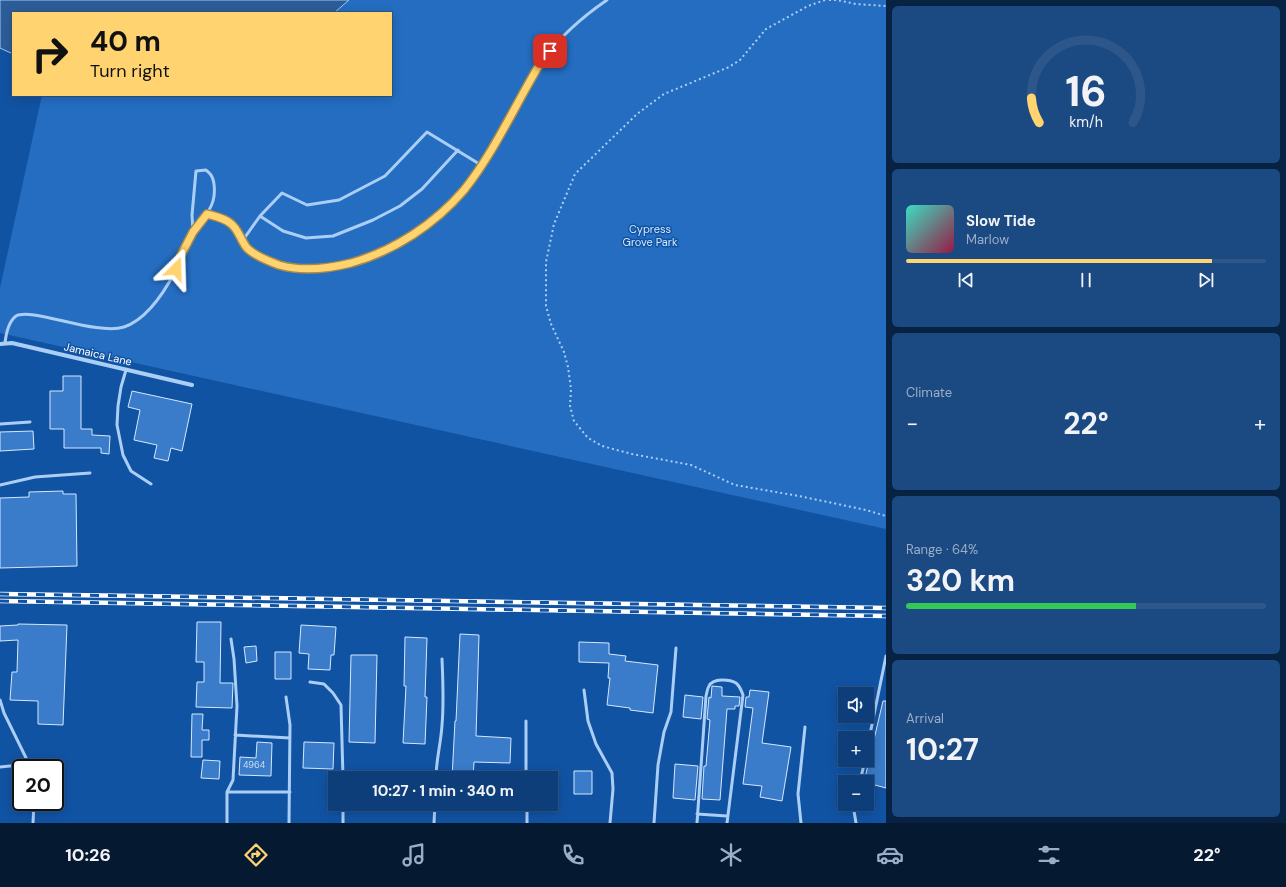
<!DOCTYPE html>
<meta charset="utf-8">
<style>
:root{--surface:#0d3e7a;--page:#1b4981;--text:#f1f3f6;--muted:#9aaec7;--line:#2d578b;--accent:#ffd370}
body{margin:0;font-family:"DM Sans",sans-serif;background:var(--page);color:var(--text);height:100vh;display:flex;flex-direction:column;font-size:15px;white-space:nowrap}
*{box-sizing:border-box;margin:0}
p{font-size:13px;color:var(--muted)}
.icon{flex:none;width:22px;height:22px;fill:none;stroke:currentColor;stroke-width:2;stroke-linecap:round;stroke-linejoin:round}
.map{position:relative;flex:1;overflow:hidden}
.drawer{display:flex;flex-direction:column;gap:6px;padding:6px;background:#072243;width:400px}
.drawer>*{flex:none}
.guide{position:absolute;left:12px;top:12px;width:380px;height:84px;border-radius:0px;box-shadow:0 2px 10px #0003,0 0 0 1px var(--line);background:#ffd370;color:#111;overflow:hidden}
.buttons{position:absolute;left:838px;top:687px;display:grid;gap:8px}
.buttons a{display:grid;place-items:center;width:36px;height:36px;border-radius:0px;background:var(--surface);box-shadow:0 2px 10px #0003,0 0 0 1px var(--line);font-size:20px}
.speed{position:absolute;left:12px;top:759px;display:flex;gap:8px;font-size:20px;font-weight:700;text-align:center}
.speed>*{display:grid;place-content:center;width:52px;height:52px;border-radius:50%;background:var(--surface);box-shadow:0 2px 10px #0003,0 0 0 1px var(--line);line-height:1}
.speed .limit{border:2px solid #111;border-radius:6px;background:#fff;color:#111}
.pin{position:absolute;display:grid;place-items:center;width:34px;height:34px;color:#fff;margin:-17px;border-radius:8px;box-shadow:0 2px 6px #0006}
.me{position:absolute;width:44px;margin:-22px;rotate:22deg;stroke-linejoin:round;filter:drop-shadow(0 0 3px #0008)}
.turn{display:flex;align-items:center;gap:14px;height:84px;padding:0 12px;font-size:18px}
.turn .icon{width:52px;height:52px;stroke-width:2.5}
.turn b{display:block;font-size:28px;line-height:34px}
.big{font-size:30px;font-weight:700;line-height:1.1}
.drawer .tile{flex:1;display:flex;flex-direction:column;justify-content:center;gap:6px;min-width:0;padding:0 14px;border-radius:6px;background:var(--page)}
.drawer .dial{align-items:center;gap:0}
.dial svg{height:104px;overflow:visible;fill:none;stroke:var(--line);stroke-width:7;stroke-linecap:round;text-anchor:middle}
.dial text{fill:var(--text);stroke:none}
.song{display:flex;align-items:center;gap:12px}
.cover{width:48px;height:48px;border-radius:6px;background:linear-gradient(135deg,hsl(170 70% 55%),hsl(340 70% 35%))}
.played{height:4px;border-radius:2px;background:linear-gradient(90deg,var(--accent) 85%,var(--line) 85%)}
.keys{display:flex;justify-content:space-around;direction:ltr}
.heat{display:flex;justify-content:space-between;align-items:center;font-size:22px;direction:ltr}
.charge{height:6px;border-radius:3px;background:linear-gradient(90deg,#34c759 64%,var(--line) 0)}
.trip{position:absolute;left:328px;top:771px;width:230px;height:40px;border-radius:0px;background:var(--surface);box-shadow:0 2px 10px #0003,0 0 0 1px var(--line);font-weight:700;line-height:40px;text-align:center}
.dock{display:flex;height:64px;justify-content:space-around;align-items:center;background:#051931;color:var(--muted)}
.dock .icon{width:28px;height:28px}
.dock .on{color:var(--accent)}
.dock b{font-size:18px;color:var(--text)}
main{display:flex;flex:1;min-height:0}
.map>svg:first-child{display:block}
.green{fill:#246dc1}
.water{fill:#2d5d98;stroke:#9dc9f9}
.building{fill:#3a7cc9;stroke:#d5e8fe}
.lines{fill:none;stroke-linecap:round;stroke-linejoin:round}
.path{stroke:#abcef6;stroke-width:2;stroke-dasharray:2 3;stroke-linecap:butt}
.service{stroke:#abcef6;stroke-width:3}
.minor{stroke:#abcef6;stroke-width:4}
.rail-casing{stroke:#fff;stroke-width:4.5}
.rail{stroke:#1153a3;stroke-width:3;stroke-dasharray:9;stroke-linecap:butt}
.route-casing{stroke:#a68949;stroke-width:10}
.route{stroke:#ffd370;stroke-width:7}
.labels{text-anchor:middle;stroke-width:3;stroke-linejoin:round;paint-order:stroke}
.number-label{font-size:9px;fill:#cedef2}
.park-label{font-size:11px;fill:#d5e8fe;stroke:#1153a3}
.street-label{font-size:11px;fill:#fff;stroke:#1153a3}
</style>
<main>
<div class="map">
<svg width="886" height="823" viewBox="0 0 886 823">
<rect width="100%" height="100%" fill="#1153a3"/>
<path class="green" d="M 62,0 L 886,0 L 886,529 L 0,333 L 0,288 L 42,95 L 391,95 L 391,13 L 60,13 Z"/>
<path class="water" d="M 0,0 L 349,0 L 334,13 L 13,13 L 13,54 L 0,48 Z"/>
<path class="building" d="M 63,376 L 81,376 L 81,429 L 92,429 L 92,435 L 110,436 L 109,454 L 101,453 L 101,448 L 64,448 L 64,429 L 50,429 L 50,391 L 63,391 Z
M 132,391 L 192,404 L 182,451 L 171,448 L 168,461 L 154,458 L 157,445 L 134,440 L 140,410 L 128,407 Z
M 33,431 L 34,449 L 0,451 L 0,432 Z
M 63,491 L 63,494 L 76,494 L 77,566 L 0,568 L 0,498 L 29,497 L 29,492 Z
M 197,622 L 221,622 L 220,683 L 233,683 L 232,708 L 196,707 L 197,682 L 204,682 L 204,662 L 196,662 Z
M 18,624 L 67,625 L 63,725 L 38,724 L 38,701 L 10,700 L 12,672 L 17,672 L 18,640 L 0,641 L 0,626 L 18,625 Z
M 301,625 L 336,627 L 334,655 L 331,655 L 330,670 L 308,669 L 309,654 L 299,653 Z
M 460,634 L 479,635 L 476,736 L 511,738 L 510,763 L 474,762 L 473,778 L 452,778 L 455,721 L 456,721 Z
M 405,637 L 427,638 L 425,697 L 427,697 L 425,744 L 403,743 L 406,686 L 404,686 Z
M 579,642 L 609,643 L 609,654 L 626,656 L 625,661 L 658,665 L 653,713 L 630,710 L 630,708 L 607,705 L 610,678 L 608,678 L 609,663 L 579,662 Z
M 256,646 L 257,661 L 246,663 L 244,647 Z
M 275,652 L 291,652 L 291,679 L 275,679 Z
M 351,655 L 377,655 L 375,743 L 349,742 Z
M 712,686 L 722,687 L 722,696 L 740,697 L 739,706 L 735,706 L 735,709 L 727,709 L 720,800 L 702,799 L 704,766 L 706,766 L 710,720 L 707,719 L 709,697 L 711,698 Z
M 750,690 L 769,692 L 762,743 L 791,747 L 782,801 L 760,797 L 762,786 L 743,784 L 753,708 L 745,707 L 746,697 L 749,697 Z
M 685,695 L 703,697 L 701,719 L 683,717 Z
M 883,701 L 886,701 L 886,788 L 864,782 Z
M 192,714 L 203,714 L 202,730 L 209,730 L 209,740 L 202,740 L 202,757 L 191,757 Z
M 257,742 L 272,743 L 271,776 L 239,775 L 240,757 L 256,758 Z
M 304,742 L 334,743 L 333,769 L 303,768 Z
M 203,760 L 220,761 L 219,779 L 201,778 Z
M 675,764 L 698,766 L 695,800 L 673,798 Z
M 574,771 L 592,771 L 592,794 L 574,794 Z"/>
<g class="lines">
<path class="path" d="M 825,0 L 808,6 L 766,29 L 740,60 L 729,67 L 664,94 L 637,114 L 575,174 L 554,224 L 546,262 L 546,306 L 551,324 L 564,352 L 568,367 L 571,389 L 570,406 L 574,421 L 588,438 L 602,446 L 632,454 L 691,465 L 735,485 L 799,496 L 866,510 L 886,516
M 829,0 L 837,0 L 856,4 L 886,6"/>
<path class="service" d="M 207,214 C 214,216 224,218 230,223 C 237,228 241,240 247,247 C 255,256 268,261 279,265 C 303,273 328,268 353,262 C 417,245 467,195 498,138 C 512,113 524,85 541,62 C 559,38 582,17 607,0
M 260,216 L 283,231 L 306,238 L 333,236 L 373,220 L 400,206 L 422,189 L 458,150
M 243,240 L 260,216 L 282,193 L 307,205 L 339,200 L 385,176 L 427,132 L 481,165
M 5,343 C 6,334 8,322 16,316 C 31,307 97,336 124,327 C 148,319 165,291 176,270 C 182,257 186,243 193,231 C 200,221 210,213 213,201 C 215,195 215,183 212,177 C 211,174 208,172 206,170 L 196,171 L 192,215 L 193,232
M 126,370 L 121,387 L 118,406 L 117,425 L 123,455 L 131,471 L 151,484
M 0,424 L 30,422
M 0,485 L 35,477 L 90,473
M 310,682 L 324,684 L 333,693 L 341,705 L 343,778
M 584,690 L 588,721 L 596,744 L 612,773 L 613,789 L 610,823
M 286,697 L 290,725 L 289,823
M 0,700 L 4,713 L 31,768
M 526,721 L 526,778
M 235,735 L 290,738
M 867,749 L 886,656
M 0,767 L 30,764
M 488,773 L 526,773
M 436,778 C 436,760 441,743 442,725 C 444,703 443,681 442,659
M 860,782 L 865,760
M 227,792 L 290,792
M 527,804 L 527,823
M 697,814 L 727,816
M 33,823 L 34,802
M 227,823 L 227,792 L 233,780 L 237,706 L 234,659 L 231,639
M 343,823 L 343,804
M 434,823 L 435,804
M 654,823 L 658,765 L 664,732 L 671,712 L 676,648
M 697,823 L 706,696 C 707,693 707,689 709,686 C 713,678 729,679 736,683 C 740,686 741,690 743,695 L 727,823
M 801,823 L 798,794 L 805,727
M 856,823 L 854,811 L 856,804"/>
<path class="minor" d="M 0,344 L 12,343 L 192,385"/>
<g class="rail-casing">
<path id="rail" d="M 0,594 L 137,596 L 886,608
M 0,601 L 886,616"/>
</g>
<use href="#rail" class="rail"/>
</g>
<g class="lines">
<g class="route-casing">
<path id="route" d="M 176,269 L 181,255 L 193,232 L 207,214 C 214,216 224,218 230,223 C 238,228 241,241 247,248 C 255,256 268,261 279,265 C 303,272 327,269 351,263 C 394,251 435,224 464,190 C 495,151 515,105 541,62 L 550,51"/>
</g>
<use href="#route" class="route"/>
</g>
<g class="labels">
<g class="number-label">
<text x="254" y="768">4964</text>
</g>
<g class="park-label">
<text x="650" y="233">Cypress<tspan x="650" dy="13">Grove Park</tspan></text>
</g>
<g class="street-label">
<text transform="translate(98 354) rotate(13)" y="4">Jamaica Lane</text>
</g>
</g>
</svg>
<div class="buttons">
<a><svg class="icon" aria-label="sound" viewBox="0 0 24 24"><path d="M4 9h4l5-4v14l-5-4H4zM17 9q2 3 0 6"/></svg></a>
<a>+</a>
<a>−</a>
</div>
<div class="speed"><div class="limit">20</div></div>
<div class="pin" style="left:550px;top:51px;background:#d93025"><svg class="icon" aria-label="arrive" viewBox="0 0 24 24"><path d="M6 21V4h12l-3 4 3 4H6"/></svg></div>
<svg class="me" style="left:176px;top:269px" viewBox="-20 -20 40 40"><path d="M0-17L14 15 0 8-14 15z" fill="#ffd370" stroke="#fff" stroke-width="4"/></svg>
<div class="trip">10:27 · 1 min · 340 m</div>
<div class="guide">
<div class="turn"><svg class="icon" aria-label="right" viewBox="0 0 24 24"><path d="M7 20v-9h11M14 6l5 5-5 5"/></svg><div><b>40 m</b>Turn right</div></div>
</div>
</div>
<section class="drawer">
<div class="tile dial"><svg viewBox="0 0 100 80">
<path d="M14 69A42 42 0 1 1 86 69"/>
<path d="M14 69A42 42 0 0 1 8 50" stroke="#ffd370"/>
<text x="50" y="56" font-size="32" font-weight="700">16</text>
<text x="50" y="72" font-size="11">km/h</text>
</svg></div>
<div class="tile">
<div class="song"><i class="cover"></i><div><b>Slow Tide</b><p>Marlow</p></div></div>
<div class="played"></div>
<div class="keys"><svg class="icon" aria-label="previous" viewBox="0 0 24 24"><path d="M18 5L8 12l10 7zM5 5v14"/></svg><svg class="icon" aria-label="pause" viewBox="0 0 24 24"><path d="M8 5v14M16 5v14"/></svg><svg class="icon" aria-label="next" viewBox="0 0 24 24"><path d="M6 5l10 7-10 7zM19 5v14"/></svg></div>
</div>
<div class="tile"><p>Climate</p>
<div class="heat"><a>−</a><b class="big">22°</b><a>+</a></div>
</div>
<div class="tile"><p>Range · 64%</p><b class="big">320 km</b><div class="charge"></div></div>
<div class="tile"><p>Arrival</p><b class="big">10:27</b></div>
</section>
</main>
<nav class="dock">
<b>10:26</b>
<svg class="icon on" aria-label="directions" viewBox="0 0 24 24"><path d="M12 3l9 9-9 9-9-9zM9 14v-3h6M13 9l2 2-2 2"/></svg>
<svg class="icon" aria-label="music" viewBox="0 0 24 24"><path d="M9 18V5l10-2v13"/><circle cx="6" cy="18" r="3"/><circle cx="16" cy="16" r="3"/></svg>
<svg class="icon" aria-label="phone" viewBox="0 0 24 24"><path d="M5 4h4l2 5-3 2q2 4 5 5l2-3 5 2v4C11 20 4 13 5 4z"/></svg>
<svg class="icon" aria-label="climate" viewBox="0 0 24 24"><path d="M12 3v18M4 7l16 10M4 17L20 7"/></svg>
<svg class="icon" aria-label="car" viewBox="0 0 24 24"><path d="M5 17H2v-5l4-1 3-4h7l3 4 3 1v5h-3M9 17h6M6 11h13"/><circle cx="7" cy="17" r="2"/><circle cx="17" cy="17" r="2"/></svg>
<svg class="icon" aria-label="filters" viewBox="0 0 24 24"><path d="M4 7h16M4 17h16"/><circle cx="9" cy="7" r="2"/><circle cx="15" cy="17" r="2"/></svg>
<b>22°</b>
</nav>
